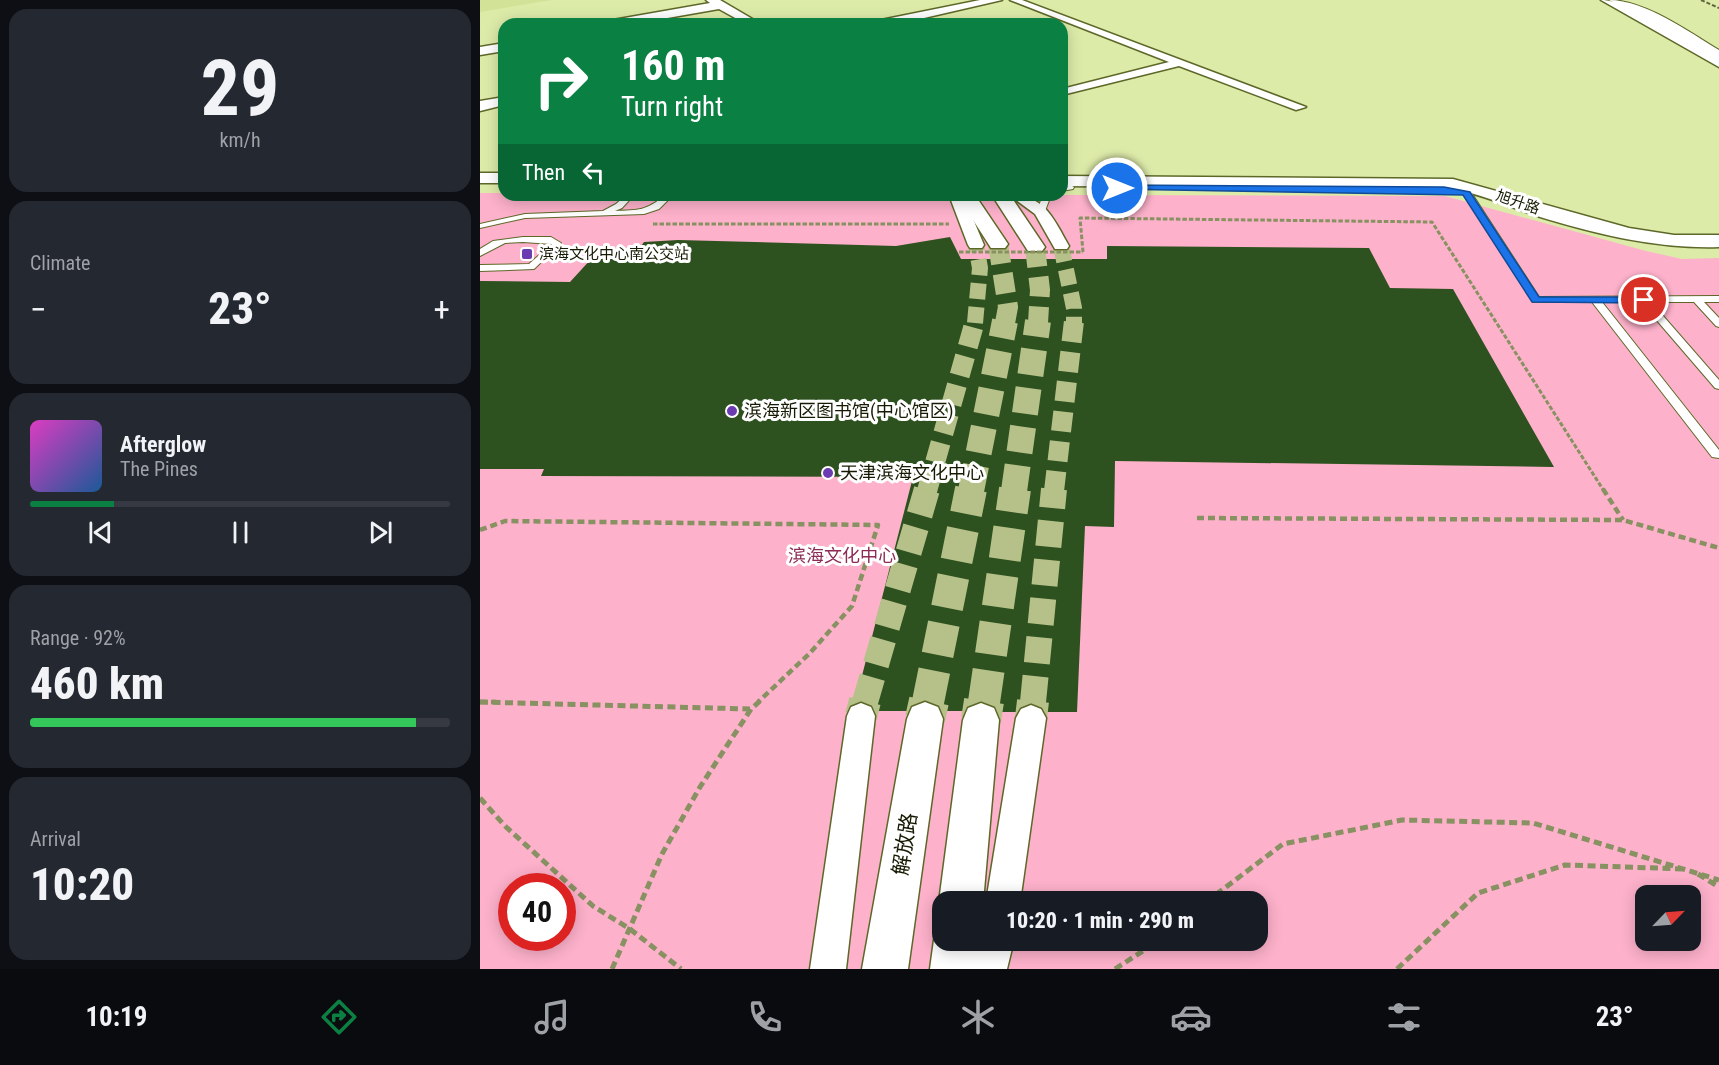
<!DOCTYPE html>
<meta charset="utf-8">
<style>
:root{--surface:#171b24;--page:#242831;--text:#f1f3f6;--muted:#9ea1a6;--line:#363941;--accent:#0b8043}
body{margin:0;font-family:"Roboto Condensed","Noto Sans SC",sans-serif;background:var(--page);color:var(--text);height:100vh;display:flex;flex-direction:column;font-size:22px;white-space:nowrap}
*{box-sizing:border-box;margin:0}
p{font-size:20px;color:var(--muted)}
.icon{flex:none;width:33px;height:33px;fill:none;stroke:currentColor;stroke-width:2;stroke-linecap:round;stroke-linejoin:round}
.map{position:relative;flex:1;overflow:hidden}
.panel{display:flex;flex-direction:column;gap:9px;padding:9px;background:#0d0f14;width:480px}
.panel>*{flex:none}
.guide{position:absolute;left:18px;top:18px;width:570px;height:183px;border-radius:18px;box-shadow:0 3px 15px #0003;background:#0b8043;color:#fff;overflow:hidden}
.needle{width:39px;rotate:65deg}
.fabs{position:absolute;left:1155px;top:885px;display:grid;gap:12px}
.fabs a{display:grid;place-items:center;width:66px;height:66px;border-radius:12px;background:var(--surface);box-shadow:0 3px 15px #0003;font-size:30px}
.speed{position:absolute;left:18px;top:873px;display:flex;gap:12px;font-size:30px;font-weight:700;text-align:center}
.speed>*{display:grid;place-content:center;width:78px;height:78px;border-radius:50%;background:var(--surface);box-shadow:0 3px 15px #0003;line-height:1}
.speed .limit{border:9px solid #d22;background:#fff;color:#111}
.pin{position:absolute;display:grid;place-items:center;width:51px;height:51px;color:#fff;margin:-26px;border:3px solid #fff;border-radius:50%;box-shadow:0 2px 6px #0007}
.me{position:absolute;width:66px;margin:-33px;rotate:90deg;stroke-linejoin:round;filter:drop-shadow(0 0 4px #0008)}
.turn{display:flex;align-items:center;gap:21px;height:126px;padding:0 24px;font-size:27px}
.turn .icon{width:78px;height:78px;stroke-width:2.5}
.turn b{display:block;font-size:42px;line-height:51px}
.then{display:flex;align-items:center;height:57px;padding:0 24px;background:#0003;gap:12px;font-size:22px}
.big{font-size:45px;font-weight:800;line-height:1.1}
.panel .card{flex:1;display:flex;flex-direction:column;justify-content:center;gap:9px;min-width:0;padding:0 21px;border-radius:18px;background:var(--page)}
.panel .dial{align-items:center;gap:0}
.dial b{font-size:78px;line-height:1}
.song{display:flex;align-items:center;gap:18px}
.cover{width:72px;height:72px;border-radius:9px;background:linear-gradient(135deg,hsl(310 70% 55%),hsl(210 70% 35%))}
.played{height:6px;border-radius:3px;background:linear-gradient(90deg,var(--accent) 20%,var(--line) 20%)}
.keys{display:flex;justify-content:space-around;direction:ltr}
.heat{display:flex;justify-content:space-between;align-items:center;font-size:33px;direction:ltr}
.charge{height:9px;border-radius:4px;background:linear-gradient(90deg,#34c759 92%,var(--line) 0)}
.trip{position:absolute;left:452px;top:891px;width:336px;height:60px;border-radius:18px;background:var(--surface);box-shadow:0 3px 15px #0003;font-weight:800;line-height:60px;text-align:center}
.tabs{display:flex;height:96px;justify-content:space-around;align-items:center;background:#090b0e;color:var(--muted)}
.tabs .icon{width:42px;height:42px}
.tabs .current{color:var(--accent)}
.tabs b{font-size:27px;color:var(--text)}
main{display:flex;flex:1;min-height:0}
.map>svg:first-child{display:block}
.built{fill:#d2e297}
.green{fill:#fdb1ca;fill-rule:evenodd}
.building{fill:#2d511f}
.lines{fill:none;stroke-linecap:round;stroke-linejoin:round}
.minor-tunnel-far3{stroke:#b5c188;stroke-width:16;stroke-dasharray:16 8;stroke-linecap:butt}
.minor-tunnel-far2{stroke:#b5c188;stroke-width:20;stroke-dasharray:20 10;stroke-linecap:butt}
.minor-tunnel-far1{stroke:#b5c188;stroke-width:26;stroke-dasharray:26 13;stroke-linecap:butt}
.minor-tunnel{stroke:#b5c188;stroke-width:32;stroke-dasharray:32 16;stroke-linecap:butt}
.tertiary-tunnel-far3{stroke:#b5c188;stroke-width:20;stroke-dasharray:20 10;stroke-linecap:butt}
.tertiary-tunnel-far2{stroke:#b5c188;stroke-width:26;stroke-dasharray:26 13;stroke-linecap:butt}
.tertiary-tunnel-far1{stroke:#b5c188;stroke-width:32;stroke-dasharray:32 16;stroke-linecap:butt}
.tertiary-tunnel{stroke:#b5c188;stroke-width:40;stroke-dasharray:40 20;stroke-linecap:butt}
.service-casing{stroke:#5d6828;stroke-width:2}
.minor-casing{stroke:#5d6828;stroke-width:3}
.tertiary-casing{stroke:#5d6828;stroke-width:3}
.secondary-casing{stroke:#5d6828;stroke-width:2}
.path-far2{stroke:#879161;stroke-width:3;stroke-dasharray:4.5 2;stroke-linecap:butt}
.path-far1{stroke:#879161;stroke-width:4.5;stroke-dasharray:7 4;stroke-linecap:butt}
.path{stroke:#879161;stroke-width:5;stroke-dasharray:8 4.5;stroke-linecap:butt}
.service{fill:#fff;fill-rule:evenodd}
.minor{fill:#fff;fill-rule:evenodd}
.tertiary{fill:#fff;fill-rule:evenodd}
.secondary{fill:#fff;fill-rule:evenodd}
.rail{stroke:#5f663f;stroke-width:2;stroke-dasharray:4 2;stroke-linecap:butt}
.path-bridge{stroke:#879161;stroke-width:3;stroke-dasharray:4.5 2;stroke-linecap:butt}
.route{fill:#1a73e8;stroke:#114b97;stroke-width:1.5}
.poi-dot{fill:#6b3bb2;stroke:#fff;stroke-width:2}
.labels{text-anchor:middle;stroke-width:6;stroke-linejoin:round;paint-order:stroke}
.far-street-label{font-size:15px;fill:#161a02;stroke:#fff}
.far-poi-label{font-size:15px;fill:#161a02;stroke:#fff;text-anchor:start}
.poi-label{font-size:18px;fill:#161a02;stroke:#fff;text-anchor:start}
.park-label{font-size:18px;fill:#8c2b55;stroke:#fff}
.near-street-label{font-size:21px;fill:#161a02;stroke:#fff}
</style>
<main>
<section class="panel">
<div class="card dial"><b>29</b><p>km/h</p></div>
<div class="card"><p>Climate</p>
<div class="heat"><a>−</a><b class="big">23°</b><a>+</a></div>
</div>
<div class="card">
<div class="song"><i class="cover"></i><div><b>Afterglow</b><p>The Pines</p></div></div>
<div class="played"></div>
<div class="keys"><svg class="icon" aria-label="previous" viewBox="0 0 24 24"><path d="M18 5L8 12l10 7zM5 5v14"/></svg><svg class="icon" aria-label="pause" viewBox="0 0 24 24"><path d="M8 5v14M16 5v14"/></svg><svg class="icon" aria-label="next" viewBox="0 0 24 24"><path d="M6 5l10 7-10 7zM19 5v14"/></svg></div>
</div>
<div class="card"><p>Range · 92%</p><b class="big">460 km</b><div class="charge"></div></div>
<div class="card"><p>Arrival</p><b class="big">10:20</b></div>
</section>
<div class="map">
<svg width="1239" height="969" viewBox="0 0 1239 969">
<rect width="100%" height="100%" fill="#ddeba9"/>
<path class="built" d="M 0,0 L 72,0 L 0,12 Z"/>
<path class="green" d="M 0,193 L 965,196 L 1166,251 L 1202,259 L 1239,258 L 1239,969 L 0,969 ZM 32,886 L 82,886 L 82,938 L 32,938 ZM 1166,896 L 1210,896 L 1210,940 L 1166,940 ZM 462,902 L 777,902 L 777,940 L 462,940 Z"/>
<path class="building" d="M 470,237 L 481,259 L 627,259 L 627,246 L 889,248 L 910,288 L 973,289 L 1074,467 L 635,461 L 634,527 L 605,526 L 597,712 L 565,712 L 562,707 L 552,703 L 540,707 L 537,712 L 518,712 L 515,706 L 502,701 L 487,706 L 484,711 L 462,711 L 459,705 L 446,700 L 431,705 L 428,711 L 395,711 L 392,705 L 382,701 L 375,703 L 433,477 L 61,476 L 64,469 L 0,469 L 0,281 L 90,282 L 112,258 L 152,258 L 164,242 L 198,240 L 416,246 Z"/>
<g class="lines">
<path class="minor-tunnel-far3" d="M 581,246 L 594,308 L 594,323
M 495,323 L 500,268 L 496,245"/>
<path class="minor-tunnel-far2" d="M 447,491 L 495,321
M 574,491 L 594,321"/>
<path class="minor-tunnel-far1" d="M 385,702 L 447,489
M 553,702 L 574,489"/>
<path class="minor-tunnel" d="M 381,716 L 385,701
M 551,718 L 553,701"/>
<path class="tertiary-tunnel-far3" d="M 518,244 L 528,307 L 525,323
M 555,247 L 560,290 L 558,323"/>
<path class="tertiary-tunnel-far2" d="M 491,491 L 525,321
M 534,491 L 558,321"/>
<path class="tertiary-tunnel-far1" d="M 448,702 L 491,489
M 504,702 L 535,489"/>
<path class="tertiary-tunnel" d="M 445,719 L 449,701
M 501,720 L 504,701"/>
<g class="service-casing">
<path id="service" d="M 979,183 L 985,183 L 1059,297 L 1239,296 L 1239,302 L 1224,302 L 1239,318 L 1239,327 L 1236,326 L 1214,302 L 1171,302 L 1239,380 L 1239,389 L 1235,388 L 1161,302 L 1122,302 L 1239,450 L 1239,458 L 1232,457 L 1112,302 L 1053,302 L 978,185 Z
M 590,185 L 594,187 L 593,189 L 582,191 L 582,187 Z
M 146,195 L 154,195 L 142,208 L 135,211 C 158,210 167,211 185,195 L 193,195 L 179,209 L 164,214 L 45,218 L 0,228 L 0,224 L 45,214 L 123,211 L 136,204 Z
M 563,195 L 571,195 L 565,211 L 561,213 L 557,211 Z
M 43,237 L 71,237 L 81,243 L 54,269 L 0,271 L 0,265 L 49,264 L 72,244 L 43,242 L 25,243 L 0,256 L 0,249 L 13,241 Z"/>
</g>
<g class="minor-casing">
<path id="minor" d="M 530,0 L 542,0 L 826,107 L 816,110 L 699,66 L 582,95 L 582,89 L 689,62 Z
M 1121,0 C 1150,0 1211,43 1239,59 L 1239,67 Z
M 469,195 L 483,195 L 504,245 L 502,248 L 490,248 L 488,245 Z
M 529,195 C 565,195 573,218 589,246 L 587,249 L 575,249 L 555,214 Z
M 381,703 L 391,707 L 395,716 L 366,969 L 330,969 L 367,716 L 371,707 Z
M 551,705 L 561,709 L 566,718 L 540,902 L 506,902 L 536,718 L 541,709 Z
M 499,940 L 534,940 L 527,969 L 491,969 Z"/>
</g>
<g class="tertiary-casing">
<path id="tertiary" d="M 226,0 L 240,0 L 281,24 L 266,24 L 239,9 L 153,24 L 127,24 L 133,20 L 230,3 Z
M 500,0 L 522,0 L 418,24 L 395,24 L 401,20 Z
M 24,43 L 24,51 L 0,55 L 0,47 Z
M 24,97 L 24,105 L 0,111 L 0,101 Z
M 0,173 L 24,173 L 24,183 L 0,183 Z
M 582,176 L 973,179 L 1149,228 L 1194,235 L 1239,235 L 1239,247 C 1176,249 1116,234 1057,216 C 1029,207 1002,194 973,189 L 582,186 Z
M 477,195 L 495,195 L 528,244 L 525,248 L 511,248 Z
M 512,195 L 530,195 L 565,247 L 562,251 L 548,251 Z
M 445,702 L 458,707 L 463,719 L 428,969 L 382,969 L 427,719 L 432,707 Z
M 501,703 L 514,708 L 519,720 L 503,902 L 462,902 L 462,908 L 459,902 L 483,720 L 488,708 Z
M 462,923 L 462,940 L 498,940 L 496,969 L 450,969 L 454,940 Z"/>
</g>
<g class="secondary-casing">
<path id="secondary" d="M 1129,0 C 1165,0 1209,32 1239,50 L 1239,62 Z"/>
</g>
<path class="path-far2" d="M 173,224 L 469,224
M 603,252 L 600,218 L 952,222 L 1124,491"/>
<path class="path-far1" d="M 1123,489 L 1143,520
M 717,518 L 1143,520 L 1239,548
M 0,530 L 25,521 L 398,525 L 372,606 L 329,654 L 278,702
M 0,702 L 16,702"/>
<path class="path" d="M 0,702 L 270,709
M 0,798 L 25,826 L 113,906 L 150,929 L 201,969
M 1218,874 L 1239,887
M 726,902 L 803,844 L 922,820 L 1053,823 L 1239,880
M 132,969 L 182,854 L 220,787 L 271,709 L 280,701
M 635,969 L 680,940
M 917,969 L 998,893 L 1085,865 L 1206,869"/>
<use href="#service" class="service"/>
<use href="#minor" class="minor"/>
<use href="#tertiary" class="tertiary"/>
<use href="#secondary" class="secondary"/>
<path class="rail" d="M 1221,0 L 1239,8"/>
<path class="path-bridge" d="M 479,252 L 603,252"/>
</g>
<path class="route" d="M 637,185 L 964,187 L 990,192 L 1059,297 L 1164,297 L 1170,300 L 1164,303 L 1052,302 L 983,195 L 634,189 Z"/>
<g class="poi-dot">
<rect x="41" y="248" width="12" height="12" rx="3"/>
<circle cx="252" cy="411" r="6"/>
<circle cx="348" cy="473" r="6"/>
</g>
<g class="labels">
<g class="far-street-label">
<text transform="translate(1038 202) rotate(19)" y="5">旭升路</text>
</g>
<g class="far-poi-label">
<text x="59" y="259">滨海文化中心南公交站</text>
</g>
<g class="poi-label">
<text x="264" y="417">滨海新区图书馆(中心馆区)</text>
<text x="360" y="479">天津滨海文化中心</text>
</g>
<g class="park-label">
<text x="362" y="562">滨海文化中心</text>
</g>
<g class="near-street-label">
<text transform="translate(425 844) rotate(-81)" y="7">解放路</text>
</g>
</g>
</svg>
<div class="fabs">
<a><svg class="needle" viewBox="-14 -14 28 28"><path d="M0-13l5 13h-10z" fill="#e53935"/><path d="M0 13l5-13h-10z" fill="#9ea1a6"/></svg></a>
</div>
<div class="speed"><div class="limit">40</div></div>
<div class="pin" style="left:1164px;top:300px;background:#d93025"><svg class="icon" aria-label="arrive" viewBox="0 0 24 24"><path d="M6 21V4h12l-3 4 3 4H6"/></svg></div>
<svg class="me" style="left:637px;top:188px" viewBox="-20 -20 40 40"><circle r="17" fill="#1a73e8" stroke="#fff" stroke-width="3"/><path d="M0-11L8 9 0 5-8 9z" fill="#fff"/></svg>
<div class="trip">10:20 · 1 min · 290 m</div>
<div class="guide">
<div class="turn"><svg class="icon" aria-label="right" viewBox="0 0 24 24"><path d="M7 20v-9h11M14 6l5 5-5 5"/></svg><div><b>160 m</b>Turn right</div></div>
<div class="then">Then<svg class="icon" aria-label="left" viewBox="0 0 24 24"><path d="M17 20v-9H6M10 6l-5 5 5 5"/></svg></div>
</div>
</div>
</main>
<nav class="tabs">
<b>10:19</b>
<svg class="icon current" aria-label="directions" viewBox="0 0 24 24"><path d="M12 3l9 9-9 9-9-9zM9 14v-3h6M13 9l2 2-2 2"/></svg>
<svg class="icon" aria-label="music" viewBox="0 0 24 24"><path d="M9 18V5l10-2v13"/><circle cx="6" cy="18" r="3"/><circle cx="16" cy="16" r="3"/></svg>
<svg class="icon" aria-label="phone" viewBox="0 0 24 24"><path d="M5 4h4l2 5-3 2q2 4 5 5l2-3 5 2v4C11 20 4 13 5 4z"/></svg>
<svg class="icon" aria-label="climate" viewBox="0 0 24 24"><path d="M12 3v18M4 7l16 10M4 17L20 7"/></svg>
<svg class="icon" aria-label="car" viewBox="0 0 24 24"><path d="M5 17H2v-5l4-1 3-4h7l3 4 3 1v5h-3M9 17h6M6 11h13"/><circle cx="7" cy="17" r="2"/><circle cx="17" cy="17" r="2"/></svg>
<svg class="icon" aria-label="filters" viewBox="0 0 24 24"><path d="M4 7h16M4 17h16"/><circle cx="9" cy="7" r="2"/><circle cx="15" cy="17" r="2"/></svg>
<b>23°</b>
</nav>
